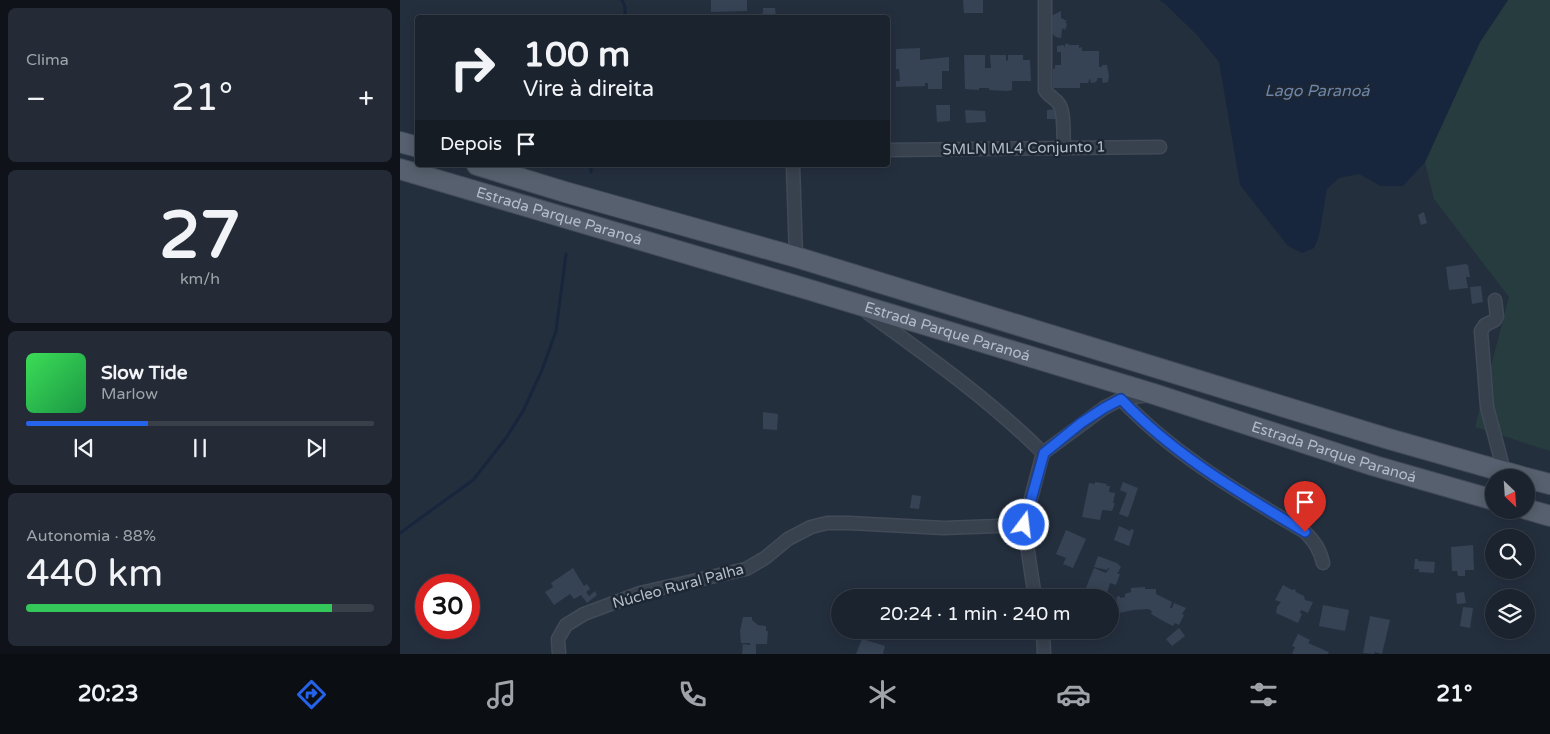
<!DOCTYPE html>
<html lang="pt">
<meta charset="utf-8">
<style>
:root{--surface:#1b232e;--page:#242b36;--text:#f1f3f6;--muted:#a0a4aa;--line:#39404a;--accent:#2563eb}
body{margin:0;font-family:"Varela Round",sans-serif;background:var(--page);color:var(--text);height:100vh;display:flex;flex-direction:column;font-size:19px;white-space:nowrap}
*{box-sizing:border-box;margin:0}
p{font-size:16px;color:var(--muted)}
.icon{flex:none;width:28px;height:28px;fill:none;stroke:currentColor;stroke-width:2;stroke-linecap:round;stroke-linejoin:round}
.map{position:relative;flex:1;overflow:hidden}
.drawer{display:flex;flex-direction:column;gap:8px;padding:8px;background:#0f1319;width:400px}
.drawer>*{flex:none}
.guide{position:absolute;left:15px;top:15px;width:475px;height:152px;border-radius:5px;box-shadow:0 2px 12px #0003,0 0 0 1px var(--line);background:#1b232e;color:var(--text);overflow:hidden}
.needle{width:32px;rotate:155deg}
.tools{position:absolute;left:1085px;top:469px;display:grid;gap:10px}
.tools a{display:grid;place-items:center;width:50px;height:50px;border-radius:50%;background:var(--surface);box-shadow:0 2px 12px #0003,0 0 0 1px var(--line);font-size:25px}
.speed{position:absolute;left:15px;top:574px;display:flex;gap:10px;font-size:25px;font-weight:700;text-align:center}
.speed>*{display:grid;place-content:center;width:65px;height:65px;border-radius:50%;background:var(--surface);box-shadow:0 2px 12px #0003,0 0 0 1px var(--line);line-height:1}
.speed .limit{border:8px solid #d22;background:#fff;color:#111}
.pin{position:absolute;display:grid;place-items:center;width:42px;height:42px;color:#fff;margin:-51px -21px;border-radius:50% 50% 50% 0;rotate:-45deg;box-shadow:0 0 5px #0007}
.pin .icon{rotate:45deg}
.me{position:absolute;width:55px;margin:-28px;rotate:15deg;stroke-linejoin:round;filter:drop-shadow(0 0 4px #0008)}
.turn{display:flex;align-items:center;gap:18px;height:105px;padding:0 25px;font-size:22px}
.turn .icon{width:65px;height:65px;stroke-width:2.5}
.turn b{display:block;font-size:35px;line-height:42px}
.then{display:flex;align-items:center;height:48px;padding:0 25px;background:#0003;gap:10px;font-size:19px}
.big{font-size:38px;font-weight:600;line-height:1.1}
.drawer .tile{flex:1;display:flex;flex-direction:column;justify-content:center;gap:8px;min-width:0;padding:0 18px;border-radius:8px;background:var(--page)}
.drawer .dial{align-items:center;gap:0}
.dial b{font-size:65px;line-height:1}
.song{display:flex;align-items:center;gap:15px}
.cover{width:60px;height:60px;border-radius:8px;background:linear-gradient(135deg,hsl(130 70% 55%),hsl(140 70% 35%))}
.played{height:5px;border-radius:2px;background:linear-gradient(90deg,var(--accent) 35%,var(--line) 35%)}
.keys{display:flex;justify-content:space-around;direction:ltr}
.heat{display:flex;justify-content:space-between;align-items:center;font-size:28px;direction:ltr}
.charge{height:8px;border-radius:4px;background:linear-gradient(90deg,#34c759 88%,var(--line) 0)}
.trip{position:absolute;left:431px;top:589px;width:288px;height:50px;border-radius:25px;background:var(--surface);box-shadow:0 2px 12px #0003,0 0 0 1px var(--line);font-weight:600;line-height:50px;text-align:center}
.tabs{display:flex;height:80px;justify-content:space-around;align-items:center;background:#0b0e12;color:var(--muted)}
.tabs .icon{width:35px;height:35px}
.tabs .current{color:var(--accent)}
.tabs b{font-size:22px;color:var(--text)}
main{display:flex;flex:1;min-height:0}
.map>svg:first-child{display:block}
.green{fill:#263c3f}
.water{fill:#17263c}
.lines{fill:none;stroke-linecap:round;stroke-linejoin:round}
.stream{stroke:#17263c;stroke-width:3}
.building{fill:#364354}
.street-casing{stroke:#414a57;stroke-width:15}
.primary-casing{stroke:#414a57;stroke-width:22}
.street{stroke:#38414e;stroke-width:12}
.primary{stroke:#56606e;stroke-width:20}
.route-casing{stroke:#184099;stroke-width:12}
.route{stroke:#2563eb;stroke-width:9}
.labels{text-anchor:middle;stroke-width:5;stroke-linejoin:round;paint-order:stroke}
.street-label{font-size:15px;fill:#b4bcc9;stroke:#1d2633}
.water-label{font-size:16px;font-style:italic;fill:#6d86a8;stroke:#1d2633}
</style>
<main>
<section class="drawer">
<div class="tile"><p>Clima</p>
<div class="heat"><a>−</a><b class="big">21°</b><a>+</a></div>
</div>
<div class="tile dial"><b>27</b><p>km/h</p></div>
<div class="tile">
<div class="song"><i class="cover"></i><div><b>Slow Tide</b><p>Marlow</p></div></div>
<div class="played"></div>
<div class="keys"><svg class="icon" aria-label="previous" viewBox="0 0 24 24"><path d="M18 5L8 12l10 7zM5 5v14"/></svg><svg class="icon" aria-label="pause" viewBox="0 0 24 24"><path d="M8 5v14M16 5v14"/></svg><svg class="icon" aria-label="next" viewBox="0 0 24 24"><path d="M6 5l10 7-10 7zM19 5v14"/></svg></div>
</div>
<div class="tile"><p>Autonomia · 88%</p><b class="big">440 km</b><div class="charge"></div></div>
</section>
<div class="map">
<svg width="1150" height="654" viewBox="0 0 1150 654">
<rect width="100%" height="100%" fill="#242f3e"/>
<path class="green" d="M 1108,0 L 1150,0 L 1150,451 L 1075,427 L 1109,297 L 1034,199 L 1025,162 L 1080,42 Z"/>
<path class="water" d="M 759,0 L 1108,0 L 1080,42 L 1025,162 L 1003,186 L 981,186 L 959,174 L 939,178 L 927,189 L 919,236 L 914,248 L 902,253 L 888,246 L 840,185 L 819,62 L 797,35 L 765,4 Z"/>
<g class="lines">
<path class="stream" d="M 222,0 L 225,7 L 225,18
M 191,165 L 191,172
M 0,533 L 73,480 L 106,438 L 123,411 L 142,370 L 156,331 L 166,254"/>
</g>
<path class="building" d="M 311,0 L 347,0 L 347,11 L 311,12 Z
M 563,0 L 583,0 L 583,13 L 564,13 Z
M 363,8 L 375,8 L 376,18 L 357,18 L 357,16 L 363,13 Z
M 661,11 L 661,18 L 667,21 L 665,22 L 667,24 L 666,28 L 664,30 L 663,28 L 662,29 L 661,38 L 656,37 L 650,32 L 651,16 Z
M 667,43 L 669,45 L 679,45 L 679,48 L 682,47 L 682,51 L 699,51 L 699,67 L 702,67 L 702,65 L 707,65 L 709,76 L 708,82 L 703,83 L 702,78 L 698,78 L 696,82 L 691,83 L 690,78 L 688,83 L 680,83 L 680,88 L 653,88 L 653,69 L 655,68 L 655,65 L 661,65 L 661,52 L 657,52 L 657,46 L 664,45 L 665,48 L 665,45 Z
M 520,48 L 520,60 L 549,57 L 549,71 L 542,71 L 542,89 L 528,89 L 528,83 L 525,83 L 525,86 L 496,87 L 496,81 L 500,81 L 499,69 L 496,69 L 496,49 Z
M 564,55 L 585,55 L 585,68 L 591,68 L 590,55 L 606,55 L 606,61 L 608,60 L 608,55 L 623,55 L 623,60 L 630,60 L 631,81 L 612,81 L 612,90 L 607,91 L 589,90 L 589,88 L 579,88 L 579,90 L 565,89 Z
M 536,105 L 550,105 L 550,121 L 537,122 Z
M 658,109 L 658,119 L 647,119 L 647,110 Z
M 565,110 L 585,111 L 586,122 L 566,123 Z
M 1024,212 L 1027,223 L 1021,225 L 1018,215 Z
M 1065,264 L 1068,265 L 1070,277 L 1066,277 L 1068,288 L 1049,290 L 1046,267 Z
M 1081,286 L 1083,302 L 1072,304 L 1070,287 Z
M 363,412 L 378,414 L 377,430 L 363,429 Z
M 695,482 L 707,484 L 706,486 L 710,486 L 709,492 L 715,493 L 713,503 L 715,503 L 712,511 L 702,510 L 700,520 L 682,517 L 689,483 L 695,484 Z
M 723,482 L 738,488 L 728,517 L 719,514 L 727,493 L 720,490 Z
M 512,495 L 521,496 L 519,509 L 510,508 Z
M 719,526 L 730,531 L 731,529 L 734,530 L 729,546 L 714,540 Z
M 666,530 L 686,539 L 673,568 L 663,564 L 666,558 L 656,554 Z
M 1073,545 L 1074,570 L 1065,570 L 1065,576 L 1058,576 L 1057,571 L 1052,571 L 1051,547 Z
M 698,556 L 717,563 L 721,567 L 717,574 L 720,574 L 716,585 L 710,583 L 706,597 L 685,590 L 694,568 L 706,573 L 709,569 L 711,570 L 708,568 L 707,570 L 694,567 Z
M 1015,559 L 1018,559 L 1018,561 L 1035,562 L 1034,573 L 1019,572 L 1019,569 L 1014,569 Z
M 173,568 L 184,586 L 187,584 L 190,589 L 186,592 L 189,596 L 195,591 L 197,595 L 187,603 L 181,595 L 174,599 L 170,594 L 154,605 L 145,592 L 153,587 L 151,583 Z
M 883,585 L 892,590 L 895,589 L 896,592 L 904,596 L 905,600 L 913,602 L 908,613 L 901,610 L 900,613 L 902,614 L 898,623 L 876,613 L 877,607 L 881,602 L 875,600 Z
M 745,587 L 745,589 L 756,589 L 756,594 L 772,602 L 770,608 L 772,608 L 774,603 L 786,608 L 782,614 L 784,615 L 779,625 L 775,623 L 773,626 L 765,622 L 751,614 L 752,611 L 748,609 L 733,610 L 710,615 L 710,601 L 713,602 L 712,604 L 717,601 L 716,597 L 720,596 L 720,598 L 725,597 L 725,594 L 731,592 L 731,588 Z
M 570,591 L 591,597 L 591,598 L 561,598 L 562,594 L 570,596 Z
M 1064,592 L 1066,603 L 1057,604 L 1056,593 Z
M 923,605 L 949,610 L 945,631 L 919,626 Z
M 1063,607 L 1073,608 L 1070,628 L 1060,626 Z
M 970,616 L 990,620 L 982,654 L 975,652 L 974,654 L 963,653 Z
M 343,617 L 352,617 L 352,620 L 358,625 L 366,626 L 366,631 L 368,631 L 367,644 L 355,644 L 356,645 L 356,654 L 342,654 L 343,644 L 350,645 L 350,643 L 341,643 L 340,631 Z
M 779,628 L 785,636 L 772,646 L 766,639 Z
M 898,634 L 910,640 L 908,643 L 929,652 L 928,654 L 892,654 L 895,647 L 892,646 Z
M 463,636 L 467,636 L 466,640 L 485,646 L 483,654 L 456,654 Z"/>
<g class="lines">
<g class="street-casing">
<path id="street" d="M 645,0 L 645,90 C 649,97 655,98 659,104 C 665,112 663,138 664,148
M 488,150 L 760,147
M 393,165 L 396,257
M 1095,300 L 1097,316 L 1095,320 L 1085,325 L 1081,331 L 1087,407 L 1104,471
M 468,313 C 529,357 590,400 643,453
M 721,399 C 774,455 840,493 905,532 C 915,542 920,550 923,563
M 635,598 L 624,525 L 643,453 L 704,408 L 721,399 L 747,395
M 643,630 L 644,654
M 159,654 L 158,639 L 166,625 L 184,614 L 240,593 L 346,569 L 365,558 L 388,539 L 411,527 L 427,523 L 449,523 L 544,528 L 624,525"/>
</g>
<g class="primary-casing">
<g id="primary">
<path d="M 0,142 L 18,147"/>
<path d="M 77,165 L 165,192 L 396,257 L 989,439 L 1126,478"/>
<path id="s1" d="M 0,169 L 407,289 L 754,394 L 975,466 L 1094,500"/>
<path d="M 1126,478 L 1150,484"/>
<path d="M 1126,509 L 1150,516"/>
</g>
</g>
<use href="#street" class="street"/>
<use href="#primary" class="primary"/>
</g>
<g class="lines">
<g class="route-casing">
<path id="route" d="M 624,525 L 644,453 L 681,423 L 704,408 L 721,399 C 774,455 840,493 905,532"/>
</g>
<use href="#route" class="route"/>
</g>
<g class="labels">
<g class="street-label">
<text transform="translate(624 148) rotate(-1)" y="5">SMLN ML4 Conjunto 1</text>
<text dy="5" stroke="none"><textPath href="#s1" startOffset="166">Estrada Parque Paranoá</textPath></text>
<text dy="5" stroke="none"><textPath href="#s1" startOffset="571">Estrada Parque Paranoá</textPath></text>
<text dy="5" stroke="none"><textPath href="#s1" startOffset="976">Estrada Parque Paranoá</textPath></text>
<text transform="translate(278 586) rotate(-15)" y="5">Núcleo Rural Palha</text>
</g>
<g class="water-label">
<text x="917" y="96">Lago Paranoá</text>
</g>
</g>
</svg>
<div class="tools">
<a><svg class="needle" viewBox="-14 -14 28 28"><path d="M0-13l5 13h-10z" fill="#e53935"/><path d="M0 13l5-13h-10z" fill="#a0a4aa"/></svg></a>
<a><svg class="icon" aria-label="search" viewBox="0 0 24 24"><circle cx="10" cy="10" r="6"/><path d="M15 15l6 6"/></svg></a>
<a><svg class="icon" aria-label="layers" viewBox="0 0 24 24"><path d="M12 4l9 5-9 5-9-5zM3 14l9 5 9-5"/></svg></a>
</div>
<div class="speed"><div class="limit">30</div></div>
<div class="pin" style="left:905px;top:532px;background:#d93025"><svg class="icon" aria-label="arrive" viewBox="0 0 24 24"><path d="M6 21V4h12l-3 4 3 4H6"/></svg></div>
<svg class="me" style="left:624px;top:525px" viewBox="-20 -20 40 40"><circle r="17" fill="#2563eb" stroke="#fff" stroke-width="3"/><path d="M0-11L8 9 0 5-8 9z" fill="#fff"/></svg>
<div class="trip">20:24 · 1 min · 240 m</div>
<div class="guide">
<div class="turn"><svg class="icon" aria-label="right" viewBox="0 0 24 24"><path d="M7 20v-9h11M14 6l5 5-5 5"/></svg><div><b>100 m</b>Vire à direita</div></div>
<div class="then">Depois<svg class="icon" aria-label="arrive" viewBox="0 0 24 24"><path d="M6 21V4h12l-3 4 3 4H6"/></svg></div>
</div>
</div>
</main>
<nav class="tabs">
<b>20:23</b>
<svg class="icon current" aria-label="directions" viewBox="0 0 24 24"><path d="M12 3l9 9-9 9-9-9zM9 14v-3h6M13 9l2 2-2 2"/></svg>
<svg class="icon" aria-label="music" viewBox="0 0 24 24"><path d="M9 18V5l10-2v13"/><circle cx="6" cy="18" r="3"/><circle cx="16" cy="16" r="3"/></svg>
<svg class="icon" aria-label="phone" viewBox="0 0 24 24"><path d="M5 4h4l2 5-3 2q2 4 5 5l2-3 5 2v4C11 20 4 13 5 4z"/></svg>
<svg class="icon" aria-label="climate" viewBox="0 0 24 24"><path d="M12 3v18M4 7l16 10M4 17L20 7"/></svg>
<svg class="icon" aria-label="car" viewBox="0 0 24 24"><path d="M5 17H2v-5l4-1 3-4h7l3 4 3 1v5h-3M9 17h6M6 11h13"/><circle cx="7" cy="17" r="2"/><circle cx="17" cy="17" r="2"/></svg>
<svg class="icon" aria-label="filters" viewBox="0 0 24 24"><path d="M4 7h16M4 17h16"/><circle cx="9" cy="7" r="2"/><circle cx="15" cy="17" r="2"/></svg>
<b>21°</b>
</nav>
